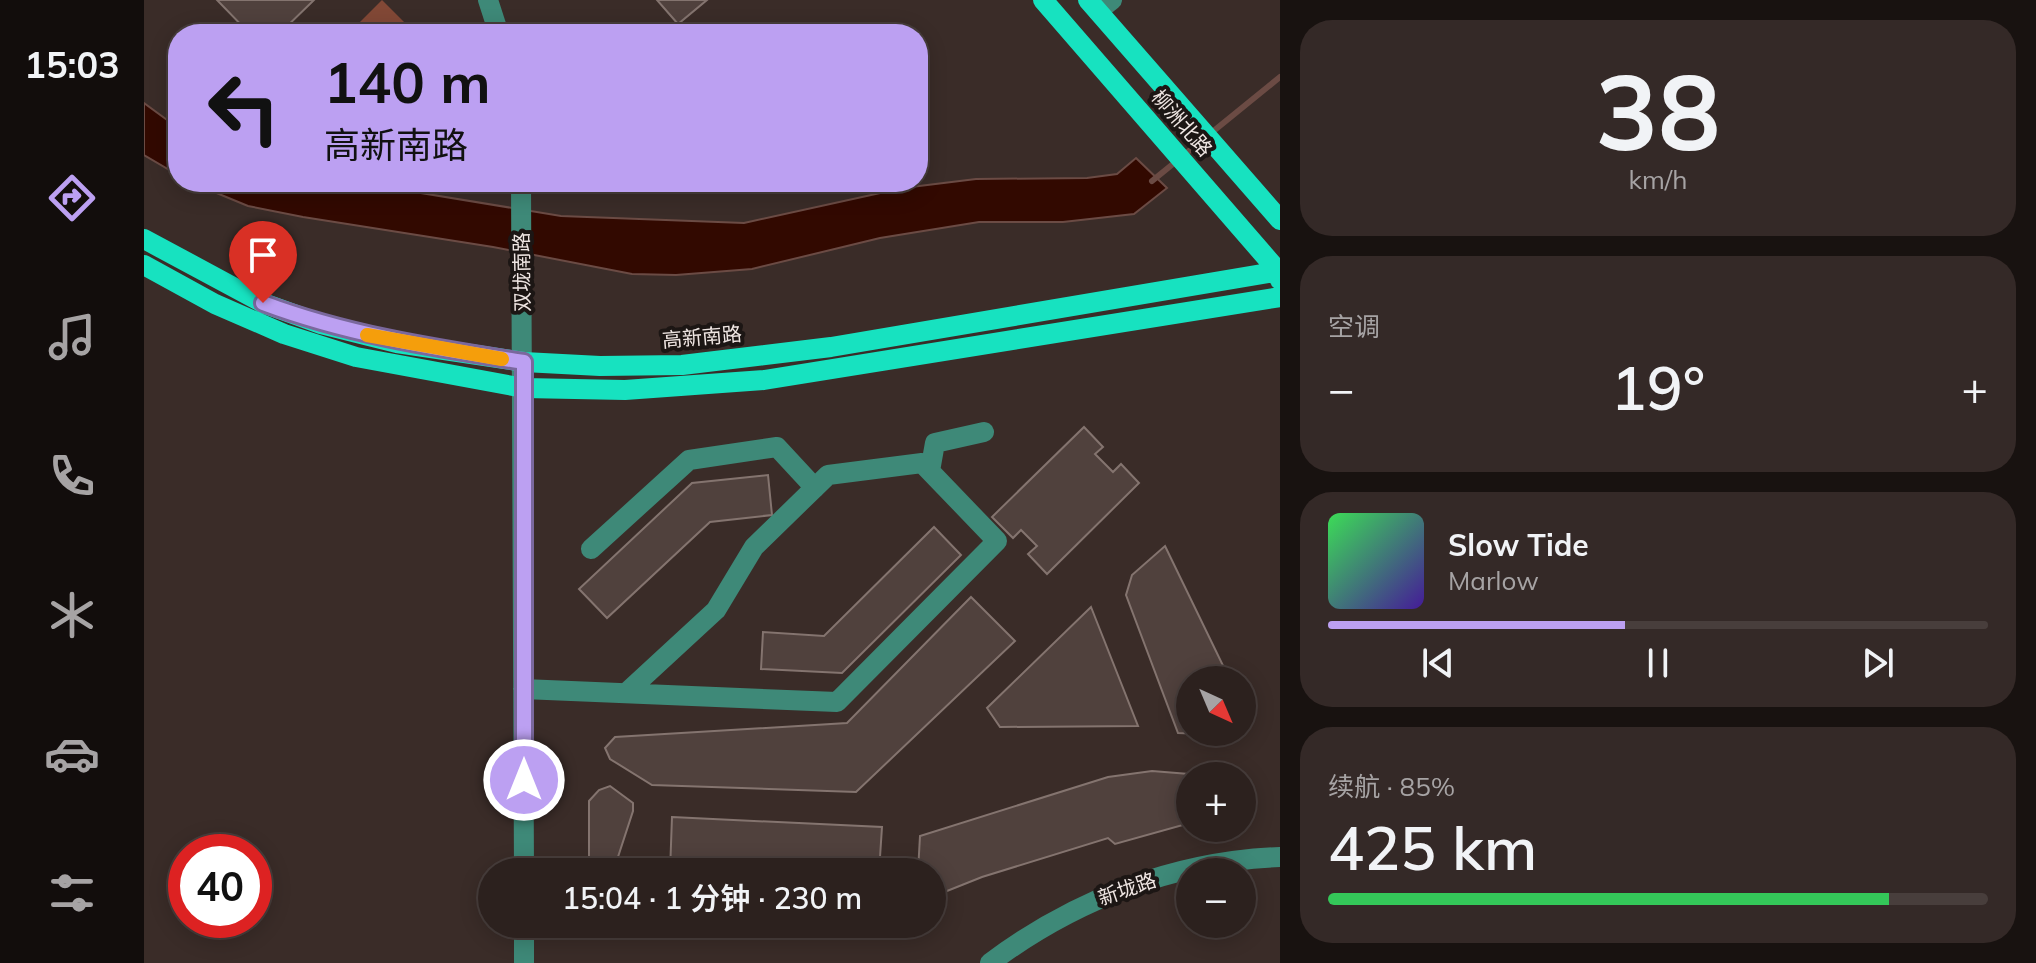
<!DOCTYPE html>
<html lang="zh">
<meta charset="utf-8">
<style>
:root{--surface:#2c211e;--page:#342927;--text:#f1f3f6;--muted:#a6a3a4;--line:#483e3c;--accent:#bca0f2}
body{margin:0;font-family:Mulish,"Noto Sans SC",sans-serif;background:var(--page);color:var(--text);height:100vh;display:flex;flex-direction:column;font-size:30px;white-space:nowrap}
*{box-sizing:border-box;margin:0}
p{font-size:26px;color:var(--muted)}
.icon{flex:none;width:44px;height:44px;fill:none;stroke:currentColor;stroke-width:2;stroke-linecap:round;stroke-linejoin:round}
.map{position:relative;flex:1;overflow:hidden}
.sheet{display:flex;flex-direction:column;gap:20px;padding:20px;background:#181210;width:756px}
.sheet>*{flex:none}
.hud{position:absolute;left:24px;top:24px;width:760px;height:168px;border-radius:32px;box-shadow:0 4px 20px #0003,0 0 0 2px var(--line);background:#bca0f2;color:#111;overflow:hidden}
.needle{width:52px;rotate:136deg}
.buttons{position:absolute;left:1032px;top:666px;display:grid;gap:16px}
.buttons a{display:grid;place-items:center;width:80px;height:80px;border-radius:50%;background:var(--surface);box-shadow:0 4px 20px #0003,0 0 0 2px var(--line);font-size:40px}
.speed{position:absolute;left:24px;top:834px;display:flex;gap:16px;font-size:40px;font-weight:700;text-align:center}
.speed>*{display:grid;place-content:center;width:104px;height:104px;border-radius:50%;background:var(--surface);box-shadow:0 4px 20px #0003,0 0 0 2px var(--line);line-height:1}
.speed .limit{border:12px solid #d22;background:#fff;color:#111}
.pin{position:absolute;display:grid;place-items:center;width:68px;height:68px;color:#fff;margin:-82px -34px;border-radius:50% 50% 50% 0;rotate:-45deg;box-shadow:0 0 8px #0007}
.pin .icon{rotate:45deg}
.me{position:absolute;width:88px;margin:-44px;rotate:0deg;stroke-linejoin:round;filter:drop-shadow(0 0 6px #0008)}
.turn{display:flex;align-items:center;gap:28px;height:168px;padding:0 24px;font-size:36px}
.turn .icon{width:104px;height:104px;stroke-width:2.5}
.turn b{display:block;font-size:56px;line-height:68px}
.big{font-size:60px;font-weight:600;line-height:1.1}
.sheet .card{flex:1;display:flex;flex-direction:column;justify-content:center;gap:12px;min-width:0;padding:0 28px;border-radius:32px;background:var(--page)}
.sheet .dial{align-items:center;gap:0}
.dial b{font-size:104px;line-height:1}
.song{display:flex;align-items:center;gap:24px}
.cover{width:96px;height:96px;border-radius:12px;background:linear-gradient(135deg,hsl(130 70% 55%),hsl(260 70% 35%))}
.played{height:8px;border-radius:4px;background:linear-gradient(90deg,var(--accent) 45%,var(--line) 45%)}
.keys{display:flex;justify-content:space-around;direction:ltr}
.heat{display:flex;justify-content:space-between;align-items:center;font-size:44px;direction:ltr}
.charge{height:12px;border-radius:6px;background:linear-gradient(90deg,#34c759 85%,var(--line) 0)}
.trip{position:absolute;left:334px;top:858px;width:468px;height:80px;border-radius:40px;background:var(--surface);box-shadow:0 4px 20px #0003,0 0 0 2px var(--line);font-weight:600;line-height:80px;text-align:center}
main{display:flex;flex:1;min-height:0}
.tab-bar{display:flex;flex-direction:column;width:144px;justify-content:space-around;align-items:center;background:#120d0c;color:var(--muted)}
.tab-bar .icon{width:56px;height:56px}
.tab-bar .on{color:var(--accent)}
.tab-bar b{font-size:36px;color:var(--text)}
.map>svg:first-child{display:block}
.green{fill:#824836}
.water{fill:#320900;stroke:#6b4b44;stroke-width:2}
.lines{fill:none;stroke-linecap:round;stroke-linejoin:round}
.stream{stroke:#6b4b44;stroke-width:6}
.building{fill:#50413d;stroke:#84746f;stroke-width:2}
.minor{stroke:#3e8978;stroke-width:20}
.major{stroke:#17e2c0;stroke-width:20}
.route-casing{stroke:#7a689d;stroke-width:20}
.route{stroke:#bca0f2;stroke-width:14}
.slow{stroke:#f59e0b;stroke-width:14}
.labels{text-anchor:middle;stroke-width:8;stroke-linejoin:round;paint-order:stroke}
.street-label{font-size:20px;fill:#efe6e3;stroke:#1c1614}
</style>
<main>
<nav class="tab-bar">
<b>15:03</b>
<svg class="icon on" aria-label="directions" viewBox="0 0 24 24"><path d="M12 3l9 9-9 9-9-9zM9 14v-3h6M13 9l2 2-2 2"/></svg>
<svg class="icon" aria-label="music" viewBox="0 0 24 24"><path d="M9 18V5l10-2v13"/><circle cx="6" cy="18" r="3"/><circle cx="16" cy="16" r="3"/></svg>
<svg class="icon" aria-label="phone" viewBox="0 0 24 24"><path d="M5 4h4l2 5-3 2q2 4 5 5l2-3 5 2v4C11 20 4 13 5 4z"/></svg>
<svg class="icon" aria-label="climate" viewBox="0 0 24 24"><path d="M12 3v18M4 7l16 10M4 17L20 7"/></svg>
<svg class="icon" aria-label="car" viewBox="0 0 24 24"><path d="M5 17H2v-5l4-1 3-4h7l3 4 3 1v5h-3M9 17h6M6 11h13"/><circle cx="7" cy="17" r="2"/><circle cx="17" cy="17" r="2"/></svg>
<svg class="icon" aria-label="filters" viewBox="0 0 24 24"><path d="M4 7h16M4 17h16"/><circle cx="9" cy="7" r="2"/><circle cx="15" cy="17" r="2"/></svg>
</nav>
<div class="map">
<svg width="1136" height="963" viewBox="0 0 1136 963">
<rect width="100%" height="100%" fill="#3a2c28"/>
<path class="green" d="M 238,0 L 272,34 L 207,31 Z"/>
<path class="water" d="M 0,103 L 34,128 L 34,175 L 0,155 Z
M 992,158 L 1023,188 L 990,214 L 919,222 L 835,222 L 736,238 L 608,269 L 532,275 L 488,274 L 349,247 L 159,217 L 104,206 L 46,182 L 210,182 L 417,216 L 600,223 L 759,188 L 832,179 L 943,178 L 973,174 Z"/>
<g class="lines">
<path class="stream" d="M 1008,181 L 1136,77"/>
</g>
<path class="building" d="M 73,0 L 170,0 L 135,34 L 106,34 Z
M 513,0 L 563,0 L 534,24 Z
M 940,427 L 959,447 L 951,454 L 969,472 L 977,464 L 995,483 L 903,574 L 884,554 L 893,546 L 877,530 L 869,538 L 848,517 Z
M 624,475 L 628,515 L 566,522 L 463,618 L 435,589 L 548,483 Z
M 790,527 L 817,555 L 698,673 L 617,669 L 619,632 L 680,636 Z
M 1021,546 L 1086,680 L 1046,680 L 1046,732 L 1097,732 L 1089,735 L 1034,733 L 982,595 L 988,575 Z
M 827,597 L 871,641 L 712,792 L 508,785 L 466,759 L 461,748 L 471,737 L 703,723 Z
M 947,607 L 994,726 L 856,727 L 843,708 Z
M 1008,771 L 1070,776 L 1046,776 L 1046,823 L 971,844 L 964,838 L 838,877 L 788,897 L 788,872 L 774,872 L 776,836 L 964,777 Z
M 466,786 L 489,803 L 489,811 L 471,866 L 467,872 L 449,872 L 445,870 L 445,801 L 455,790 Z
M 528,817 L 738,827 L 735,872 L 526,872 Z
M 523,924 L 733,924 L 732,936 Z"/>
<g class="lines">
<path class="minor" d="M 344,0 L 355,34
M 954,11 L 968,0
M 377,182 L 380,872
M 786,471 L 791,443 L 840,432
M 447,549 L 545,460 L 633,447 L 671,488
M 379,689 L 693,702 L 853,541 L 778,463 L 684,475 L 610,547 L 572,610 L 482,693
M 380,924 L 380,963
M 846,963 C 930,900 1030,861 1136,857"/>
<path class="major" d="M 899,0 L 1134,271 L 1136,280
M 944,0 L 1136,220
M 0,239 L 119,303 L 177,324 L 253,343 L 380,362 L 456,366 L 538,365 L 687,347 L 1136,271
M 0,265 L 71,304 L 140,334 L 212,357 L 380,388 L 481,390 L 620,380 L 1136,297"/>
</g>
<g class="lines">
<g class="route-casing">
<path id="route" d="M 119,303 C 204,335 291,348 380,362 L 380,780"/>
</g>
<use href="#route" class="route"/>
<path class="slow" d="M 223,335 L 358,359"/>
</g>
<g class="labels">
<g class="street-label">
<text transform="translate(1038 123) rotate(49)" y="7">柳洲北路</text>
<text transform="translate(378 272) rotate(-91)" y="7">双垅南路</text>
<text transform="translate(558 337) rotate(-5)" y="7">高新南路</text>
<text transform="translate(983 889) rotate(-19)" y="7">新垅路</text>
</g>
</g>
</svg>
<div class="buttons">
<a><svg class="needle" viewBox="-14 -14 28 28"><path d="M0-13l5 13h-10z" fill="#e53935"/><path d="M0 13l5-13h-10z" fill="#a6a3a4"/></svg></a>
<a>+</a>
<a>−</a>
</div>
<div class="speed"><div class="limit">40</div></div>
<div class="pin" style="left:119px;top:303px;background:#d93025"><svg class="icon" aria-label="arrive" viewBox="0 0 24 24"><path d="M6 21V4h12l-3 4 3 4H6"/></svg></div>
<svg class="me" style="left:380px;top:780px" viewBox="-20 -20 40 40"><circle r="17" fill="#bca0f2" stroke="#fff" stroke-width="3"/><path d="M0-11L8 9 0 5-8 9z" fill="#fff"/></svg>
<div class="trip">15:04 · 1 分钟 · 230 m</div>
<div class="hud">
<div class="turn"><svg class="icon" aria-label="left" viewBox="0 0 24 24"><path d="M17 20v-9H6M10 6l-5 5 5 5"/></svg><div><b>140 m</b>高新南路</div></div>
</div>
</div>
<section class="sheet">
<div class="card dial"><b>38</b><p>km/h</p></div>
<div class="card"><p>空调</p>
<div class="heat"><a>−</a><b class="big">19°</b><a>+</a></div>
</div>
<div class="card">
<div class="song"><i class="cover"></i><div><b>Slow Tide</b><p>Marlow</p></div></div>
<div class="played"></div>
<div class="keys"><svg class="icon" aria-label="previous" viewBox="0 0 24 24"><path d="M18 5L8 12l10 7zM5 5v14"/></svg><svg class="icon" aria-label="pause" viewBox="0 0 24 24"><path d="M8 5v14M16 5v14"/></svg><svg class="icon" aria-label="next" viewBox="0 0 24 24"><path d="M6 5l10 7-10 7zM19 5v14"/></svg></div>
</div>
<div class="card"><p>续航 · 85%</p><b class="big">425 km</b><div class="charge"></div></div>
</section>
</main>
